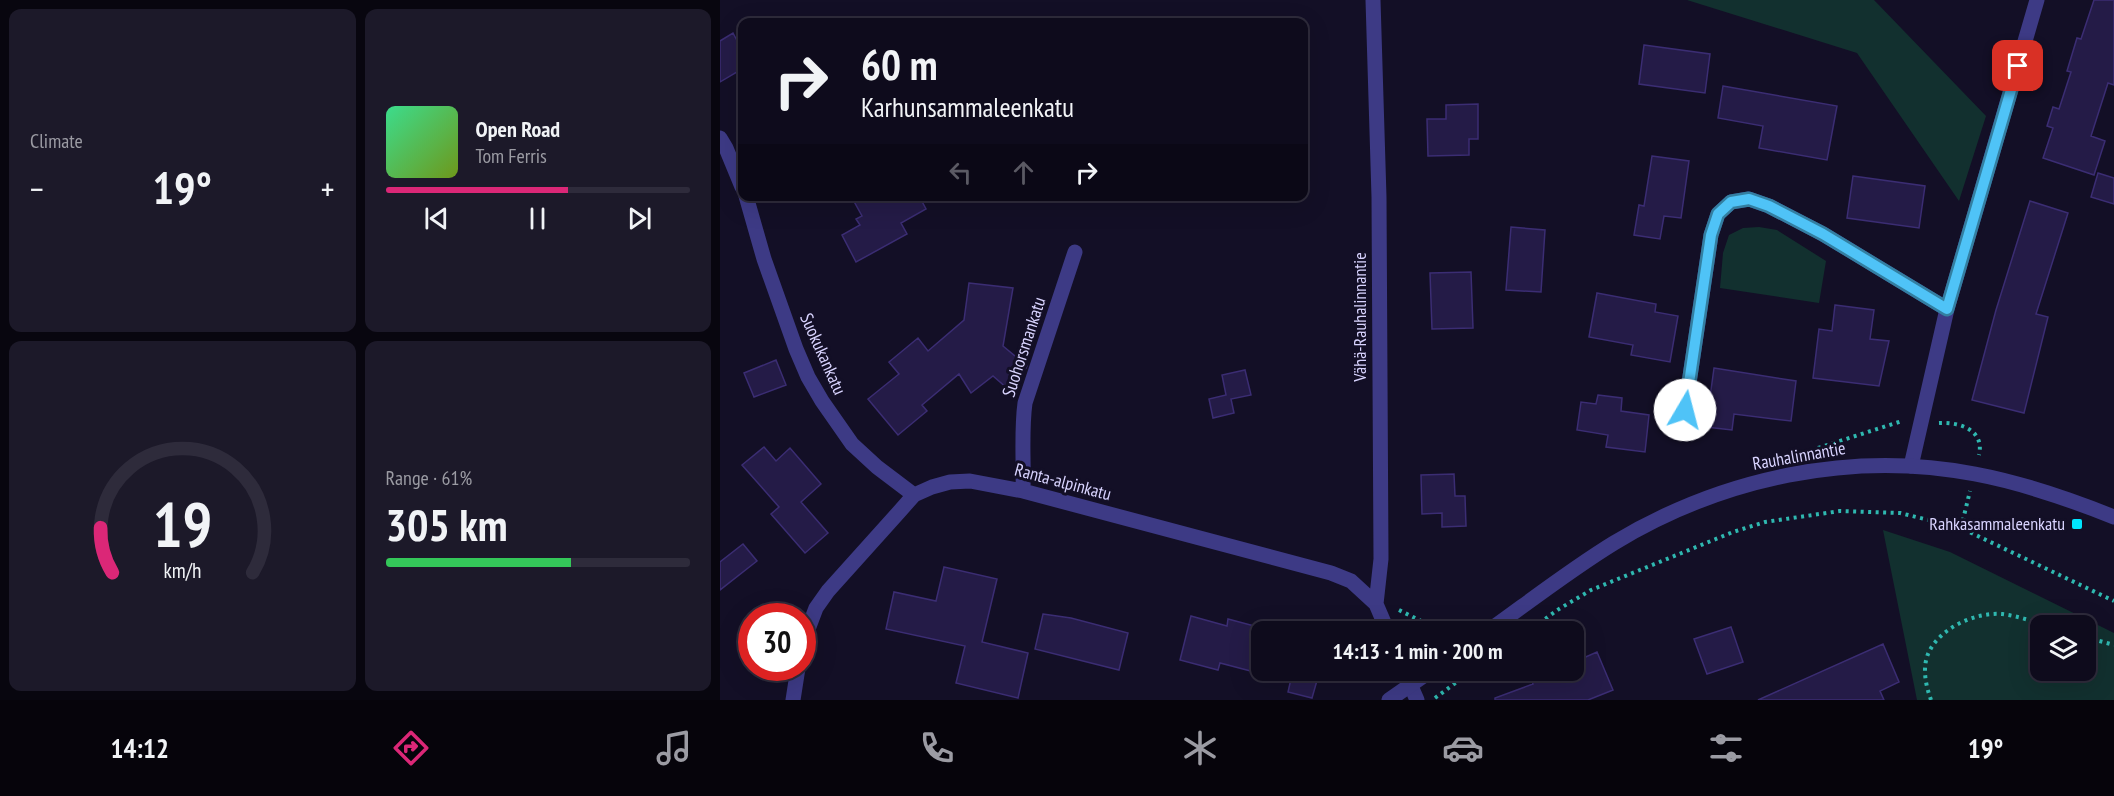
<!DOCTYPE html>
<meta charset="utf-8">
<style>
:root{--surface:#0e0b1c;--page:#1c1929;--text:#f1f3f6;--muted:#9b9ba3;--line:#2e2b3b;--accent:#db2777}
body{margin:0;font-family:"PT Sans Narrow",sans-serif;background:var(--page);color:var(--text);height:100vh;display:flex;flex-direction:column;font-size:22px;white-space:nowrap}
*{box-sizing:border-box;margin:0}
p{font-size:20px;color:var(--muted)}
.icon{flex:none;width:33px;height:33px;fill:none;stroke:currentColor;stroke-width:2;stroke-linecap:round;stroke-linejoin:round}
.map{position:relative;flex:1;overflow:hidden}
.details{display:flex;flex-direction:column;gap:9px;padding:9px;background:#08060f;width:720px}
.details>*{flex:none}
.hud{position:absolute;left:18px;top:18px;width:570px;height:183px;border-radius:12px;box-shadow:0 6px 24px #0002,0 0 0 2px var(--line);background:#0e0b1c;color:var(--text);overflow:hidden}
.buttons{position:absolute;left:1310px;top:615px;display:grid;gap:12px}
.buttons a{display:grid;place-items:center;width:66px;height:66px;border-radius:12px;background:var(--surface);box-shadow:0 6px 24px #0002,0 0 0 2px var(--line);font-size:30px}
.speed{position:absolute;left:18px;top:603px;display:flex;gap:12px;font-size:30px;font-weight:700;text-align:center}
.speed>*{display:grid;place-content:center;width:78px;height:78px;border-radius:50%;background:var(--surface);box-shadow:0 6px 24px #0002,0 0 0 2px var(--line);line-height:1}
.speed .limit{border:9px solid #d22;background:#fff;color:#111}
.pin{position:absolute;display:grid;place-items:center;width:51px;height:51px;color:#fff;margin:-26px;border-radius:12px;box-shadow:0 3px 9px #0006}
.me{position:absolute;width:66px;margin:-33px;rotate:8deg;stroke-linejoin:round;filter:drop-shadow(0 0 4px #0008)}
.turn{display:flex;align-items:center;gap:21px;height:126px;padding:0 24px;font-size:27px}
.turn .icon{width:78px;height:78px;stroke-width:2.5}
.turn b{display:block;font-size:42px;line-height:51px}
.lanes{display:flex;align-items:center;height:57px;padding:0 24px;background:#0003;justify-content:center;gap:30px;direction:ltr}
.lanes .off{opacity:.35}
.big{font-size:45px;font-weight:700;line-height:1.1}
.details .tile{flex:1;display:flex;flex-direction:column;justify-content:center;gap:9px;min-width:0;padding:0 21px;border-radius:12px;background:var(--page)}
.details .dial{align-items:center;gap:0}
.dial svg{height:156px;overflow:visible;fill:none;stroke:var(--line);stroke-width:7;stroke-linecap:round;text-anchor:middle}
.dial text{fill:var(--text);stroke:none}
.song{display:flex;align-items:center;gap:18px}
.cover{width:72px;height:72px;border-radius:9px;background:linear-gradient(135deg,hsl(150 70% 55%),hsl(80 70% 35%))}
.played{height:6px;border-radius:3px;background:linear-gradient(90deg,var(--accent) 60%,var(--line) 60%)}
.keys{display:flex;justify-content:space-around;direction:ltr}
.heat{display:flex;justify-content:space-between;align-items:center;font-size:33px;direction:ltr}
.charge{height:9px;border-radius:4px;background:linear-gradient(90deg,#34c759 61%,var(--line) 0)}
.details .tiles{flex:1;display:grid;gap:9px;grid-template-columns:repeat(2,1fr)}
.trip{position:absolute;left:531px;top:621px;width:333px;height:60px;border-radius:12px;background:var(--surface);box-shadow:0 6px 24px #0002,0 0 0 2px var(--line);font-weight:700;line-height:60px;text-align:center}
.menu{display:flex;height:96px;justify-content:space-around;align-items:center;background:#06040b;color:var(--muted)}
.menu .icon{width:42px;height:42px}
.menu .current{color:var(--accent)}
.menu b{font-size:27px;color:var(--text)}
main{display:flex;flex:1;min-height:0}
.map>svg:first-child{display:block}
.green{fill:#12302f;fill-rule:evenodd}
.building{fill:#241b47;stroke:#3b2d73;stroke-width:1.5}
.lines{fill:none;stroke-linecap:round;stroke-linejoin:round}
.path{stroke:#2fb8b0;stroke-width:4;stroke-dasharray:3 4.5;stroke-linecap:butt}
.minor{stroke:#3d3a85;stroke-width:15}
.tertiary{stroke:#3d3a85;stroke-width:15}
.route-casing{stroke:#337fa1;stroke-width:15}
.route{stroke:#4fc3f7;stroke-width:10}
.poi-dot{fill:#00e5ff;stroke:#130f26;stroke-width:2}
.labels{text-anchor:middle;stroke-width:6;stroke-linejoin:round;paint-order:stroke}
.street-label{font-size:18px;fill:#d9d4ff;stroke:#130f26}
.poi-label{font-size:18px;fill:#d9d4ff;stroke:#130f26;text-anchor:end}
</style>
<main>
<section class="details">
<div class="tiles">
<div class="tile"><p>Climate</p>
<div class="heat"><a>−</a><b class="big">19°</b><a>+</a></div>
</div>
<div class="tile">
<div class="song"><i class="cover"></i><div><b>Open Road</b><p>Tom Ferris</p></div></div>
<div class="played"></div>
<div class="keys"><svg class="icon" aria-label="previous" viewBox="0 0 24 24"><path d="M18 5L8 12l10 7zM5 5v14"/></svg><svg class="icon" aria-label="pause" viewBox="0 0 24 24"><path d="M8 5v14M16 5v14"/></svg><svg class="icon" aria-label="next" viewBox="0 0 24 24"><path d="M6 5l10 7-10 7zM19 5v14"/></svg></div>
</div>
<div class="tile dial"><svg viewBox="0 0 100 80">
<path d="M14 69A42 42 0 1 1 86 69"/>
<path d="M14 69A42 42 0 0 1 8 46" stroke="#db2777"/>
<text x="50" y="56" font-size="32" font-weight="700">19</text>
<text x="50" y="72" font-size="11">km/h</text>
</svg></div>
<div class="tile"><p>Range · 61%</p><b class="big">305 km</b><div class="charge"></div></div>
</div>
</section>
<div class="map">
<svg width="1394" height="700" viewBox="0 0 1394 700">
<rect width="100%" height="100%" fill="#130f26"/>
<path class="green" d="M 967,0 L 1154,0 L 1266,116 L 1239,201 L 1137,53 Z
M 1039,227 L 1057,230 L 1106,261 L 1099,303 L 1000,288 L 1003,253 L 1009,235 L 1023,228 Z
M 1163,530 L 1230,552 L 1394,633 L 1394,700 L 1197,700 ZM 1320,626 L 1365,626 L 1365,670 L 1320,670 Z"/>
<path class="building" d="M 1374,0 L 1394,0 L 1394,85 L 1388,83 L 1371,136 L 1385,141 L 1374,175 L 1323,158 L 1333,128 L 1327,126 L 1333,107 L 1339,109 L 1351,72 L 1347,71 L 1357,38 L 1361,39 Z
M 13,33 L 22,50 L 22,69 L 0,82 L 0,41 Z
M 924,45 L 990,54 L 985,93 L 919,84 Z
M 1003,86 L 1117,106 L 1107,160 L 1039,148 L 1043,126 L 998,118 Z
M 758,104 L 758,139 L 749,139 L 749,155 L 708,156 L 707,119 L 726,119 L 726,105 Z
M 932,156 L 969,161 L 961,218 L 944,216 L 940,239 L 914,235 L 919,205 L 924,206 Z
M 1378,173 L 1394,178 L 1394,204 L 1371,197 Z
M 1133,176 L 1205,186 L 1199,228 L 1127,218 Z
M 131,196 L 199,196 L 206,209 L 181,223 L 187,234 L 136,262 L 122,235 L 140,225 L 136,219 L 142,216 Z
M 1310,201 L 1348,213 L 1316,314 L 1328,317 L 1304,413 L 1252,400 L 1276,310 Z
M 791,227 L 825,230 L 821,292 L 786,290 Z
M 751,272 L 753,328 L 712,329 L 710,273 Z
M 249,283 L 293,288 L 283,346 L 307,366 L 306,368 L 288,389 L 273,376 L 251,393 L 239,374 L 202,405 L 207,411 L 178,435 L 148,399 L 179,374 L 169,362 L 198,338 L 208,351 L 244,320 Z
M 877,293 L 936,304 L 935,312 L 958,316 L 950,362 L 911,355 L 913,345 L 869,337 Z
M 1115,305 L 1154,310 L 1150,339 L 1169,341 L 1159,386 L 1093,378 L 1099,329 L 1112,331 Z
M 56,360 L 66,385 L 34,397 L 24,373 Z
M 994,368 L 1076,381 L 1071,421 L 1014,414 L 1012,430 L 986,427 Z
M 525,370 L 531,395 L 511,399 L 514,413 L 493,418 L 489,399 L 506,395 L 502,375 Z
M 878,395 L 902,398 L 901,411 L 929,415 L 925,452 L 886,447 L 888,435 L 857,430 L 861,402 L 876,404 Z
M 44,447 L 56,461 L 70,448 L 101,484 L 81,502 L 108,533 L 85,553 L 51,514 L 59,507 L 22,465 Z
M 734,474 L 735,496 L 745,496 L 746,526 L 722,527 L 722,513 L 702,514 L 701,475 Z
M 23,544 L 37,561 L 0,590 L 0,562 Z
M 224,567 L 277,579 L 262,642 L 308,653 L 298,698 L 236,683 L 245,646 L 166,629 L 174,592 L 216,601 Z
M 323,614 L 351,618 L 408,633 L 399,670 L 315,649 Z
M 471,616 L 507,626 L 508,619 L 542,628 L 542,674 L 500,663 L 498,670 L 460,660 Z
M 1011,627 L 1023,662 L 987,674 L 974,639 Z
M 1163,644 L 1179,682 L 1160,691 L 1164,700 L 1038,700 Z
M 877,652 L 893,690 L 868,700 L 775,700 L 775,698 L 813,684 L 811,679 L 832,670 L 854,670 L 854,662 Z
M 573,670 L 600,670 L 592,698 L 568,692 Z"/>
<g class="lines">
<path class="path" d="M 1219,423 C 1238,422 1265,429 1259,455
M 1098,448 L 1182,421
M 1241,528 L 1250,491
M 679,610 L 703,622 L 713,632
M 807,632 L 839,609 L 871,590 L 1013,532 L 1045,522 L 1120,511 L 1180,513 L 1241,528 L 1394,601
M 1365,637 L 1394,645
M 715,698 L 753,670
M 1211,700 C 1206,686 1202,669 1208,654 C 1219,628 1255,612 1282,614 C 1297,616 1313,621 1327,626"/>
<path class="minor" d="M 653,0 L 659,197 L 661,559 L 656,604 L 668,632
M 0,138 L 6,148 L 22,187
M 26,196 L 44,259 L 76,349 L 88,377 L 102,401 L 132,444 L 157,467 L 194,495
M 965,410 L 991,235 L 998,214 L 1011,202 L 1029,199 L 1049,206 L 1103,234 L 1227,309
M 1191,466 L 1227,309 L 1317,0
M 303,491 C 304,462 301,432 305,403 L 355,252
M 82,645 L 96,608 L 108,591 L 179,512 L 194,495 L 212,487 L 230,482 L 250,481 L 303,491 L 611,573 L 631,581 L 656,604
M 684,670 L 697,700
M 73,700 L 78,668"/>
<path class="tertiary" d="M 767,632 C 809,602 850,570 894,543 C 1001,478 1131,450 1255,474 C 1303,483 1349,499 1394,517
M 669,700 L 712,670"/>
</g>
<g class="lines">
<g class="route-casing">
<path id="route" d="M 965,410 L 991,235 L 998,214 L 1011,202 L 1029,199 L 1049,206 L 1103,234 L 1227,309 L 1298,66"/>
</g>
<use href="#route" class="route"/>
</g>
<rect class="poi-dot" x="1351" y="518" width="12" height="12" rx="3"/>
<g class="labels">
<g class="street-label">
<text transform="translate(640 317) rotate(-90)" y="6">Vähä-Rauhalinnantie</text>
<text transform="translate(304 347) rotate(-72)" y="6">Suohorsmankatu</text>
<text transform="translate(103 354) rotate(66)" y="6">Suokukankatu</text>
<text transform="translate(1079 456) rotate(-10)" y="6">Rauhalinnantie</text>
<text transform="translate(343 482) rotate(15)" y="6">Ranta-alpinkatu</text>
</g>
<g class="poi-label">
<text x="1345" y="530">Rahkasammaleenkatu</text>
</g>
</g>
</svg>
<div class="buttons">
<a><svg class="icon" aria-label="layers" viewBox="0 0 24 24"><path d="M12 4l9 5-9 5-9-5zM3 14l9 5 9-5"/></svg></a>
</div>
<div class="speed"><div class="limit">30</div></div>
<div class="pin" style="left:1298px;top:66px;background:#d93025"><svg class="icon" aria-label="arrive" viewBox="0 0 24 24"><path d="M6 21V4h12l-3 4 3 4H6"/></svg></div>
<svg class="me" style="left:965px;top:410px" viewBox="-20 -20 40 40"><circle r="19" fill="#fff"/><path d="M0-13L10 11 0 6-10 11z" fill="#4fc3f7"/></svg>
<div class="trip">14:13 · 1 min · 200 m</div>
<div class="hud">
<div class="turn"><svg class="icon" aria-label="right" viewBox="0 0 24 24"><path d="M7 20v-9h11M14 6l5 5-5 5"/></svg><div><b>60 m</b>Karhunsammaleenkatu</div></div>
<div class="lanes"><svg class="icon off" aria-label="left" viewBox="0 0 24 24"><path d="M17 20v-9H6M10 6l-5 5 5 5"/></svg><svg class="icon off" aria-label="ahead" viewBox="0 0 24 24"><path d="M12 20V5M6 11l6-6 6 6"/></svg><svg class="icon" aria-label="right" viewBox="0 0 24 24"><path d="M7 20v-9h11M14 6l5 5-5 5"/></svg></div>
</div>
</div>
</main>
<nav class="menu">
<b>14:12</b>
<svg class="icon current" aria-label="directions" viewBox="0 0 24 24"><path d="M12 3l9 9-9 9-9-9zM9 14v-3h6M13 9l2 2-2 2"/></svg>
<svg class="icon" aria-label="music" viewBox="0 0 24 24"><path d="M9 18V5l10-2v13"/><circle cx="6" cy="18" r="3"/><circle cx="16" cy="16" r="3"/></svg>
<svg class="icon" aria-label="phone" viewBox="0 0 24 24"><path d="M5 4h4l2 5-3 2q2 4 5 5l2-3 5 2v4C11 20 4 13 5 4z"/></svg>
<svg class="icon" aria-label="climate" viewBox="0 0 24 24"><path d="M12 3v18M4 7l16 10M4 17L20 7"/></svg>
<svg class="icon" aria-label="car" viewBox="0 0 24 24"><path d="M5 17H2v-5l4-1 3-4h7l3 4 3 1v5h-3M9 17h6M6 11h13"/><circle cx="7" cy="17" r="2"/><circle cx="17" cy="17" r="2"/></svg>
<svg class="icon" aria-label="filters" viewBox="0 0 24 24"><path d="M4 7h16M4 17h16"/><circle cx="9" cy="7" r="2"/><circle cx="15" cy="17" r="2"/></svg>
<b>19°</b>
</nav>
